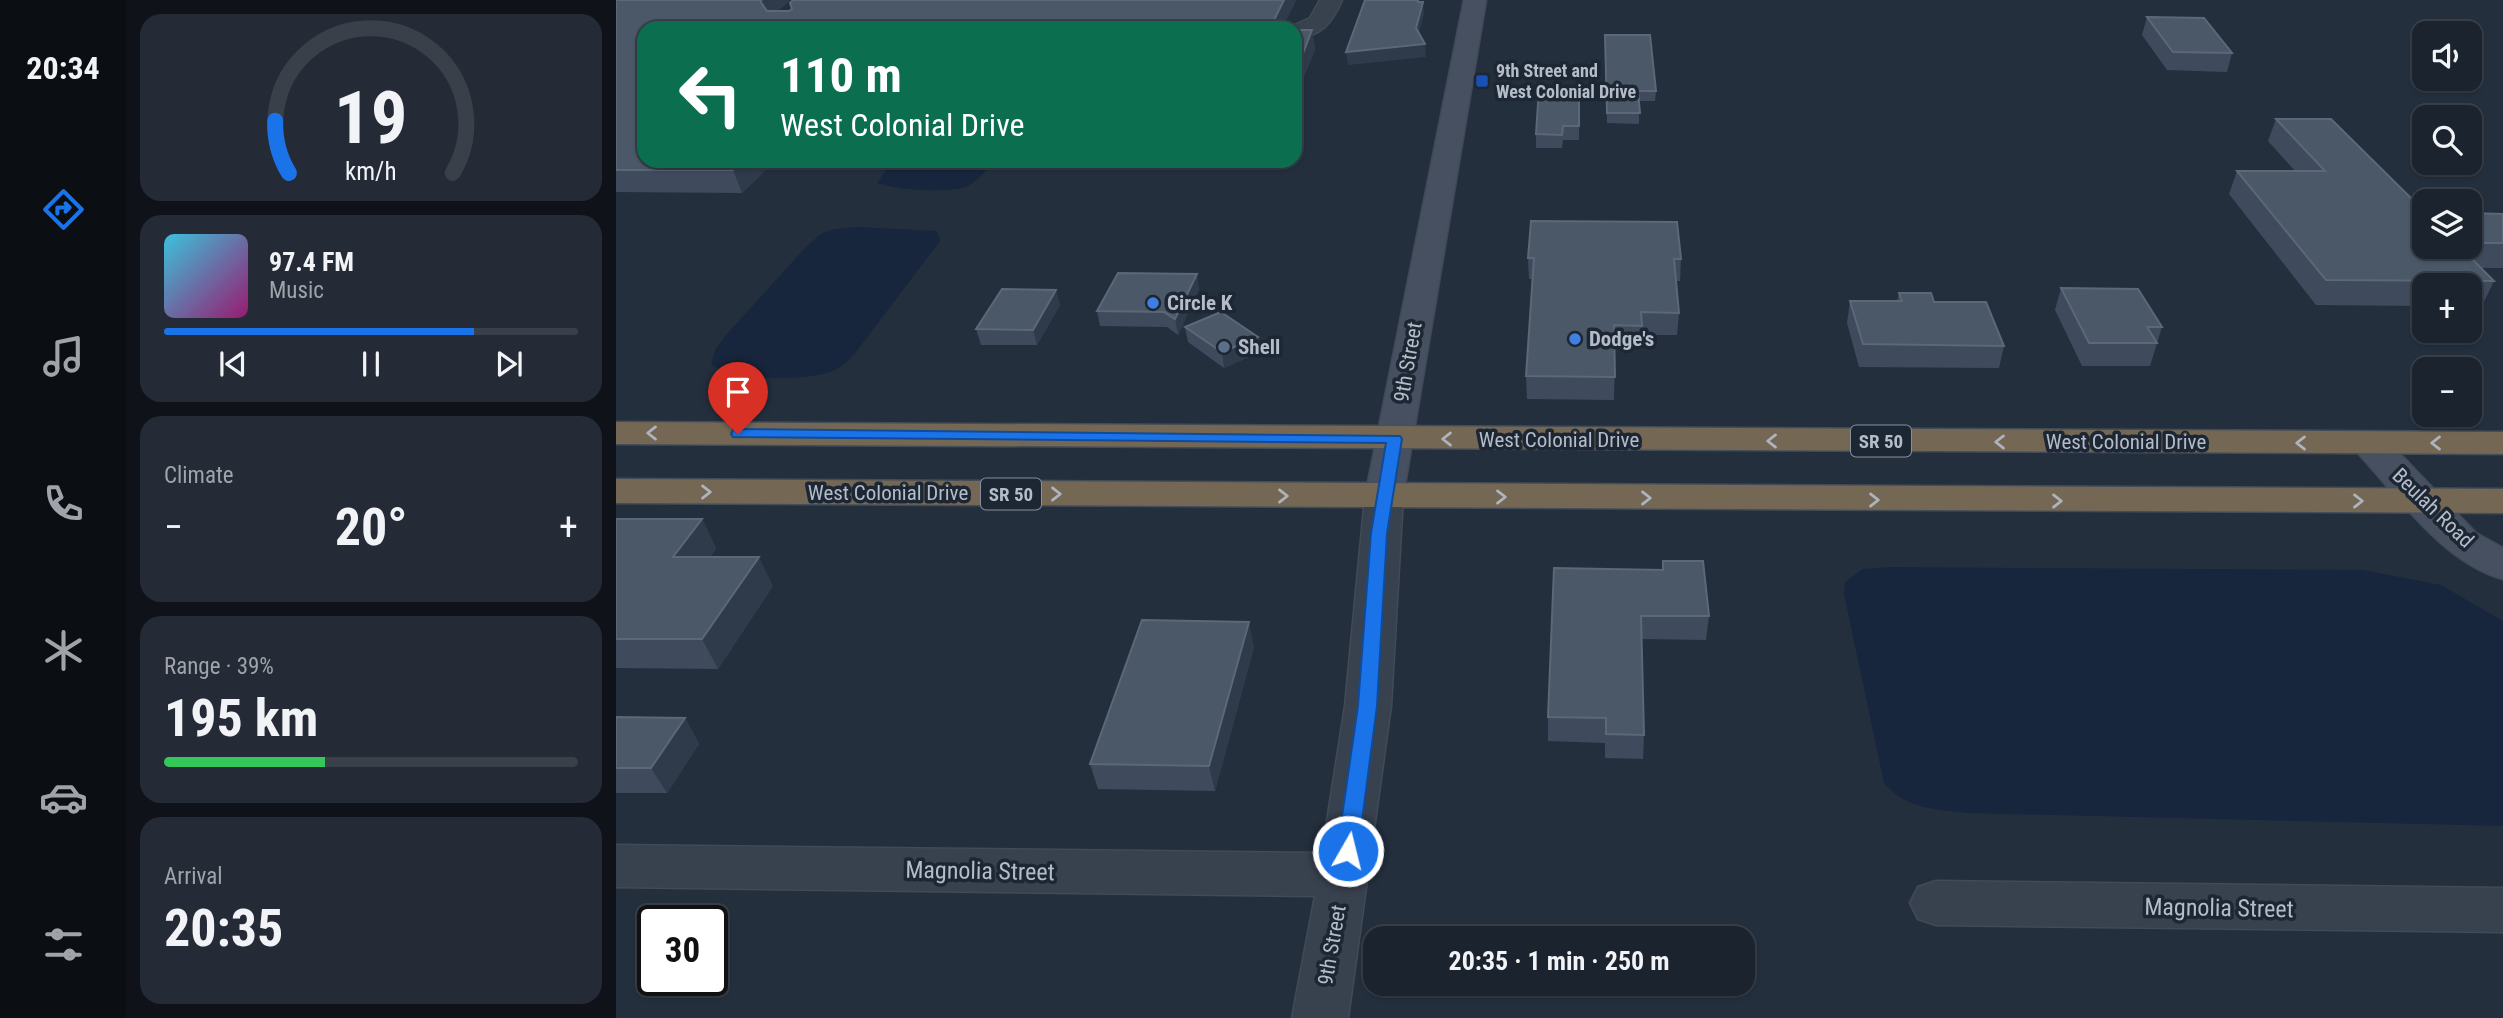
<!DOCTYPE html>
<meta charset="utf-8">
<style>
:root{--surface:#1b232e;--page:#242b36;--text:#f1f3f6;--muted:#a0a4aa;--line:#39404a;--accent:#1a73e8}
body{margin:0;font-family:"Roboto Condensed",sans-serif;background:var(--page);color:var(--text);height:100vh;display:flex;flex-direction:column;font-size:26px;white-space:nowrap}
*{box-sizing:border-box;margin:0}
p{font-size:23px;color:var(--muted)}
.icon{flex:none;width:38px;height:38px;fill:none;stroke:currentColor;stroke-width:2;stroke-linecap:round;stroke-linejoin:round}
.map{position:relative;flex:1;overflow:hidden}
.sheet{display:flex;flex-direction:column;gap:14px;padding:14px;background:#0f1319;width:490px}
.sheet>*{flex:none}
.hud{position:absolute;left:21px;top:21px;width:665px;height:147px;border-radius:21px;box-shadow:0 2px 5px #0004,0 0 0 2px var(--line);background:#0b6e4f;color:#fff;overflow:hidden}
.fabs{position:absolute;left:1796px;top:21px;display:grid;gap:14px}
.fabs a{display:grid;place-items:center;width:70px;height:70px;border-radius:14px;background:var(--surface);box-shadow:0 2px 5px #0004,0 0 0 2px var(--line);font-size:35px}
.speed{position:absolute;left:21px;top:905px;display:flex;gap:14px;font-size:35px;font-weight:700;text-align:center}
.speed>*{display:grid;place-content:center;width:91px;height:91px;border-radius:50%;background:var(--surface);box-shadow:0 2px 5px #0004,0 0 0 2px var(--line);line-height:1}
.speed .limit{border:4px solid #111;border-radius:10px;background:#fff;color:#111}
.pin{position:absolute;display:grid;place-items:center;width:60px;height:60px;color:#fff;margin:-72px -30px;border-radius:50% 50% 50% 0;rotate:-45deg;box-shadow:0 0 7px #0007}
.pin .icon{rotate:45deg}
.me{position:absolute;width:77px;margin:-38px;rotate:8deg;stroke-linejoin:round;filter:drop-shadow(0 0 5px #0008)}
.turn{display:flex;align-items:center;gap:24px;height:147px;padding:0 28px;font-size:32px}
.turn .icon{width:91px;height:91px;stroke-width:2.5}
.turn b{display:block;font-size:49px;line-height:60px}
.big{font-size:52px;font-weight:700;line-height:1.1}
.sheet .card{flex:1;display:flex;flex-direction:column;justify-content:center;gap:10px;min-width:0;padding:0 24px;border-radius:21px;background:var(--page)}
.sheet .dial{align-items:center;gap:0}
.dial svg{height:182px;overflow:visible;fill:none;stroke:var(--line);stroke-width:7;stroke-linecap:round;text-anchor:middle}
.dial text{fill:var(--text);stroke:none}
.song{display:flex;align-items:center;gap:21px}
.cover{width:84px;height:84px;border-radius:10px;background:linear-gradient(135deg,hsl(190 70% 55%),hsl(320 70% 35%))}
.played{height:7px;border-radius:4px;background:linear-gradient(90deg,var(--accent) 75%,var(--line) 75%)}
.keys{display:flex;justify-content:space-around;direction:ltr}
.heat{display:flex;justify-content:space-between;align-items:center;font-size:38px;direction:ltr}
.charge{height:10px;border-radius:5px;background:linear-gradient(90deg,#34c759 39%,var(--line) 0)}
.trip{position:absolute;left:747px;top:926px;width:392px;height:70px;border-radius:21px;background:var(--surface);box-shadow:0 2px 5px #0004,0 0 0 2px var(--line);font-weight:700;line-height:70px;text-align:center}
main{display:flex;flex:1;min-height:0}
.dock{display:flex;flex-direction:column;width:126px;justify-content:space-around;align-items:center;background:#0b0e12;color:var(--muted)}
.dock .icon{width:49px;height:49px}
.dock .active{color:var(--accent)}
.dock b{font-size:32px;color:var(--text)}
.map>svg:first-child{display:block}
.water{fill:#17263c}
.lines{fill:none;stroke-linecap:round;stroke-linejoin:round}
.street-casing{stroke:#414a57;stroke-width:3}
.secondary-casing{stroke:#414a57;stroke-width:3}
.highway-casing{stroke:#434c59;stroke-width:3}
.street{fill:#38414e;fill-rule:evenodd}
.secondary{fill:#465061;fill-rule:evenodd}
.highway{fill:#746855;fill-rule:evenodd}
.wall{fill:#3f4b5c}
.shaded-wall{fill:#2f3b4b}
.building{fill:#4b5868;stroke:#5c6777;stroke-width:2}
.oneway{stroke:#aeb4bd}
.route{fill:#1a73e8;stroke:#114b97;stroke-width:2}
.transit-dot{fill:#1a4fb4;stroke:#1d2633;stroke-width:2.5}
.shop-dot{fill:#3f7fe0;stroke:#1d2633;stroke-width:2.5}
.service-dot{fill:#5c6f8a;stroke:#1d2633;stroke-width:2.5}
.labels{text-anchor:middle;stroke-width:7;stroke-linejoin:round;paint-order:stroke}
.far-poi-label{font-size:18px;font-weight:bold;fill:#b4bcc9;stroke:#1d2633;text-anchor:start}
.shield{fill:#1d2633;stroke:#878f9c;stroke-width:2}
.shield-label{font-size:19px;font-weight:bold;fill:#b4bcc9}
.poi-label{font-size:21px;font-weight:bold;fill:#b4bcc9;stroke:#1d2633;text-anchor:start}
.street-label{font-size:21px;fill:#b4bcc9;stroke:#1d2633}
.near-street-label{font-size:24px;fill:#b4bcc9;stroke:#1d2633}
</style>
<main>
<nav class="dock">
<b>20:34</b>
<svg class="icon active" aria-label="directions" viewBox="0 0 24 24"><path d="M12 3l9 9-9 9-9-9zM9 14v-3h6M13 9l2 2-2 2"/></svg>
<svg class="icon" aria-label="music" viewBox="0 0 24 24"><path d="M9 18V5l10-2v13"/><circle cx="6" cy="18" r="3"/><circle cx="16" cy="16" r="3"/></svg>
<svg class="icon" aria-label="phone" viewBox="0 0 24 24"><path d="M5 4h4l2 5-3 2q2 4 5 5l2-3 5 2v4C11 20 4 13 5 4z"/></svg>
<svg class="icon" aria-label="climate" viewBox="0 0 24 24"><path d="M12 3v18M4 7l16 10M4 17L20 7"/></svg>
<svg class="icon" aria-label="car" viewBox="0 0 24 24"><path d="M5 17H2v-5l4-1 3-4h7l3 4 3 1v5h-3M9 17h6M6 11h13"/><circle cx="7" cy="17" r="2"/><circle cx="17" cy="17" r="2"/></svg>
<svg class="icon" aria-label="filters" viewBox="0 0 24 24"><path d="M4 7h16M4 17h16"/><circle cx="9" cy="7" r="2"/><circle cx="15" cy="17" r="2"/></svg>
</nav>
<section class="sheet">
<div class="card dial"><svg viewBox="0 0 100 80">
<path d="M14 69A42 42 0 1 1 86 69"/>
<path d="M14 69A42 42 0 0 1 8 46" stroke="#1a73e8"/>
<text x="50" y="56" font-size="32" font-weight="700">19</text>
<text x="50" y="72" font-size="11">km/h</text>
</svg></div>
<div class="card">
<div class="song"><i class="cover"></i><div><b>97.4 FM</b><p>Music</p></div></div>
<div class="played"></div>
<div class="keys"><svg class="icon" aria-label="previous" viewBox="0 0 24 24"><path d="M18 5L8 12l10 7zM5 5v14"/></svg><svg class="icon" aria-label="pause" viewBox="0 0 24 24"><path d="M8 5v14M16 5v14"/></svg><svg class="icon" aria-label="next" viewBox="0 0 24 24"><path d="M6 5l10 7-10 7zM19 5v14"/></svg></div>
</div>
<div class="card"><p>Climate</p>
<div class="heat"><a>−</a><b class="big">20°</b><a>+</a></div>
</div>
<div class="card"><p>Range · 39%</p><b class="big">195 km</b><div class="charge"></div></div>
<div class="card"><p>Arrival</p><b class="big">20:35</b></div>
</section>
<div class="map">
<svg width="1887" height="1018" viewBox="0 0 1887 1018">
<rect width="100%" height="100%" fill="#242f3e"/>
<path class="water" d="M 276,161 L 379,161 C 371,169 360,183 350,187 C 328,193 281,190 261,183 Z
M 242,227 L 321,231 L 324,241 L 240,352 C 232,361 225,368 214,372 C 190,381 114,381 95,364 L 100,348 L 111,334 L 189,248 L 206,233 L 219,229 Z
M 1274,567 L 1747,570 L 1825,585 L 1887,621 L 1887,826 L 1351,813 C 1318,809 1292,810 1268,783 L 1228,594 L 1229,582 L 1247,569 Z"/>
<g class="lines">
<g class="street-casing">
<path id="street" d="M 704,0 L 726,0 C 716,24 705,35 679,40 L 679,28 L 672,28 L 694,18 Z
M 768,485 L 781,489 L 787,497 L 775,706 L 732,1018 L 676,1018 L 699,896 L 0,887 L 0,845 L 706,853 L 729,706 L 749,497 L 755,489 Z
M 1320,881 L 1887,888 L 1887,932 L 1320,925 L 1302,919 L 1294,903 L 1302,887 Z"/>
</g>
<g class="secondary-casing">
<path id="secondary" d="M 848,0 L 870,0 L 787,497 L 781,505 L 768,509 L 755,505 L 749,497 Z
M 1753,432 L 1766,435 L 1860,533 L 1887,548 L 1887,579 C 1827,563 1781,495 1740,451 L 1735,443 L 1740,435 Z"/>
</g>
<g class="highway-casing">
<path id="highway" d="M 0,422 L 1887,432 L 1887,454 L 0,444 Z
M 0,479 L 1887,489 L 1887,513 L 0,503 Z"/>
</g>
<use href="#street" class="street"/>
<use href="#secondary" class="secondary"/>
<use href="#highway" class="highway"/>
</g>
<path class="wall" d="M 0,0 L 174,0 L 162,11 L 173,11 L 176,9 L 177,0 L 680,0 L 666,28 L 28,28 L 28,161 L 159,161 L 126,193 L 0,192 Z
M 1531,17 L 1616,53 L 1611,72 L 1551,70 L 1526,35 Z
M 679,30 L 696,30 L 699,50 L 688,76 L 679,76 Z
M 989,44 L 1040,91 L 1039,101 L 1023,101 L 1023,124 L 991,123 Z
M 963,89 L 963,140 L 947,140 L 946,148 L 920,148 L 920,134 Z
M 1660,119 L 1808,247 L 1853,247 L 1853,213 L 1887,214 L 1887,268 L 1865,268 L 1878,281 L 1866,306 L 1853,306 L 1853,285 L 1808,285 L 1808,306 L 1700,305 L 1613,194 L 1621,171 L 1679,171 L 1652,141 Z
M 912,258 L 1065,259 L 1064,281 L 1060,281 L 1063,313 L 1061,335 L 1026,335 L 1025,348 L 999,348 L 998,400 L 911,399 L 910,376 L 917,279 L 913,279 Z
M 1445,288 L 1546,327 L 1534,366 L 1466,366 L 1439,310 Z
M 583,289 L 562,335 L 551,327 L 484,326 L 481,311 Z
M 440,290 L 444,305 L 421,345 L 365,345 L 360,329 Z
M 1283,293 L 1318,302 L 1388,346 L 1383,368 L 1243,367 L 1231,323 L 1234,301 L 1281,301 Z
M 569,327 L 642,337 L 644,352 L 608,368 L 572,342 Z
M 0,519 L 86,519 L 100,548 L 94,557 L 157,586 L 102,669 L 0,668 Z
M 1047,561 L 1093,616 L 1090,640 L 1026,639 L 1028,735 L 1027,759 L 989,758 L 989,743 L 932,741 L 932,717 L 1046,570 Z
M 638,647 L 599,791 L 482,789 L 474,764 Z
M 0,717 L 69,718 L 83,744 L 51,793 L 0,793 Z"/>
<path class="shaded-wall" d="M 146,0 L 174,0 L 151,21 L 144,1 Z
M 668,0 L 680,0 L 666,28 L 654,28 Z
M 807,2 L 808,14 L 801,40 L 800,28 Z
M 696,30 L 699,50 L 688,76 L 686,56 Z
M 809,44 L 810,57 L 732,65 L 730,52 Z
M 127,161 L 159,161 L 126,193 L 117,170 Z
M 581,274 L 583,289 L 562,335 L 559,319 Z
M 440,290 L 444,305 L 421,345 L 417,330 Z
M 642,337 L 644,352 L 608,368 L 606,352 Z
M 86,519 L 100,548 L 73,585 L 57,557 Z
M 143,557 L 157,586 L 102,669 L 86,639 Z
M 633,622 L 638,647 L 599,791 L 593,766 Z
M 69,718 L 83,744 L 51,793 L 35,768 Z"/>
<path class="building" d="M 0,0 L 146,0 L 144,1 L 151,11 L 173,11 L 176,9 L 174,3 L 177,0 L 668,0 L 654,28 L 28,28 L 28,161 L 127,161 L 117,170 L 0,170 Z
M 749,0 L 802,0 L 802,2 L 807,2 L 800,28 L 809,44 L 730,52 Z
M 1531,17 L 1588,18 L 1616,53 L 1557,52 Z
M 679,30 L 696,30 L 686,56 L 679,56 Z
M 989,35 L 1034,35 L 1040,91 L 1022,91 L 1024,113 L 991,113 Z
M 923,89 L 963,89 L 963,126 L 947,126 L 946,135 L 920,134 Z
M 1660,119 L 1715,119 L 1808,211 L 1808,247 L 1844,247 L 1878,281 L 1710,280 L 1621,171 L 1709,171 Z
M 1853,213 L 1887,214 L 1887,243 L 1853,243 Z
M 915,221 L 1061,222 L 1065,259 L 1058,259 L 1063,313 L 1025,312 L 1026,326 L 998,325 L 999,377 L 910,376 L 918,258 L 912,258 Z
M 502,273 L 581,274 L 559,319 L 548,312 L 481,311 Z
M 1445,288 L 1522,289 L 1546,327 L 1531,327 L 1541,343 L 1473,343 Z
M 386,289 L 440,290 L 417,330 L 360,329 Z
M 1283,293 L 1315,293 L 1318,302 L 1370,302 L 1388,346 L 1247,344 L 1234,301 L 1286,301 Z
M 605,312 L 642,337 L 606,352 L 569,327 Z
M 0,519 L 86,519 L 57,557 L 143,557 L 86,639 L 0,639 Z
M 1047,561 L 1087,561 L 1093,616 L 1025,616 L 1028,735 L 990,734 L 990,718 L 932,717 L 938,568 L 1047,570 Z
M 526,620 L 633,622 L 593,766 L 474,764 Z
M 0,717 L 69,718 L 35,768 L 0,768 Z"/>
<defs><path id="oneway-chevron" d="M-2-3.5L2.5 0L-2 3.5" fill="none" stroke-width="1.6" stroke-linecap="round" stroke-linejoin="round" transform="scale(1.75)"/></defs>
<g class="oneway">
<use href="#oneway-chevron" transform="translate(36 433) rotate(-180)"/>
<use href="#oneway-chevron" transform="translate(831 439) rotate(-180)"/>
<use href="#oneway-chevron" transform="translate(1156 441) rotate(-180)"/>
<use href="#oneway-chevron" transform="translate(1384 442) rotate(-180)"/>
<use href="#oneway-chevron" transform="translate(1685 443) rotate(-180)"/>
<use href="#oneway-chevron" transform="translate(1820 443) rotate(180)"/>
<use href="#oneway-chevron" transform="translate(90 492)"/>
<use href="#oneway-chevron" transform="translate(440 494)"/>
<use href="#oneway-chevron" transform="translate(667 496)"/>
<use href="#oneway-chevron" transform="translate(885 497)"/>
<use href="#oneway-chevron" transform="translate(1030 498)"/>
<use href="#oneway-chevron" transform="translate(1258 500)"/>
<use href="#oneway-chevron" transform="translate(1441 501)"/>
<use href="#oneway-chevron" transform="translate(1742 501)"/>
</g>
<path class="route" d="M 122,429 L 784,436 L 786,439 L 771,533 L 761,706 L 742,851 L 739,857 L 732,860 L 724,857 L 721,851 L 742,706 L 755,533 L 770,443 L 117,437 L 115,434 L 117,430 Z"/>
<rect class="transit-dot" x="859" y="74" width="14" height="14" rx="3.5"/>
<g class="shop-dot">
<circle cx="537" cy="303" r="7"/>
<circle cx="959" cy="339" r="7"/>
</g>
<circle class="service-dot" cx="608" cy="347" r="7"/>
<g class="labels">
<g class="far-poi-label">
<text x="880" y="77">9th Street and<tspan x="880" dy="21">West Colonial Drive</tspan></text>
</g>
<g class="shield">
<rect x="1235" y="425.5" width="60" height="31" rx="5"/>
<rect x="365" y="478.5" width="60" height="31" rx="5"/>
</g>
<g class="shield-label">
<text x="1265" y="448">SR 50</text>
<text x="395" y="501">SR 50</text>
</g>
<g class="poi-label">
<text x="551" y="310">Circle K</text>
<text x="973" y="346">Dodge's</text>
<text x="622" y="354">Shell</text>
</g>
<g class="street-label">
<text transform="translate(792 362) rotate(-80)" y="7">9th Street</text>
<text x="943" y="447">West Colonial Drive</text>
<text x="1510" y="449">West Colonial Drive</text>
<text x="272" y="500">West Colonial Drive</text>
<text transform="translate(1817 508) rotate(44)" y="7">Beulah Road</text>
<text transform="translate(716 945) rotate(-80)" y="7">9th Street</text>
</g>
<g class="near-street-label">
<text transform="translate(364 871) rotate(1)" y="8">Magnolia Street</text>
<text transform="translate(1603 908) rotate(1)" y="8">Magnolia Street</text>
</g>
</g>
</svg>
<div class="fabs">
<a><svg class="icon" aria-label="sound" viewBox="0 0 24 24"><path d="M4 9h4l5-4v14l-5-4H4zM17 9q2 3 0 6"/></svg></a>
<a><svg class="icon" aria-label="search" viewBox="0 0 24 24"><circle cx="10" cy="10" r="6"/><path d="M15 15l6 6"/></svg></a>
<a><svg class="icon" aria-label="layers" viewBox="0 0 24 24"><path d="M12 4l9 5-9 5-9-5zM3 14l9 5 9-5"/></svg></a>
<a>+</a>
<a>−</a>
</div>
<div class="speed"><div class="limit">30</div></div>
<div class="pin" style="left:122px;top:434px;background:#d93025"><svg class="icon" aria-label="arrive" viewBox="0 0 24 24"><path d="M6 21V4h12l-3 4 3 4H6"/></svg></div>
<svg class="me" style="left:732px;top:851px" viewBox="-20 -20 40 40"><circle r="17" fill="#1a73e8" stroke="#fff" stroke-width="3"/><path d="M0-11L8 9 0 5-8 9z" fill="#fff"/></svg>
<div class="trip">20:35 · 1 min · 250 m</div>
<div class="hud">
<div class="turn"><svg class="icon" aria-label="left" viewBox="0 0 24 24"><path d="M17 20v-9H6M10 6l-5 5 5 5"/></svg><div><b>110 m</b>West Colonial Drive</div></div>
</div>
</div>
</main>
